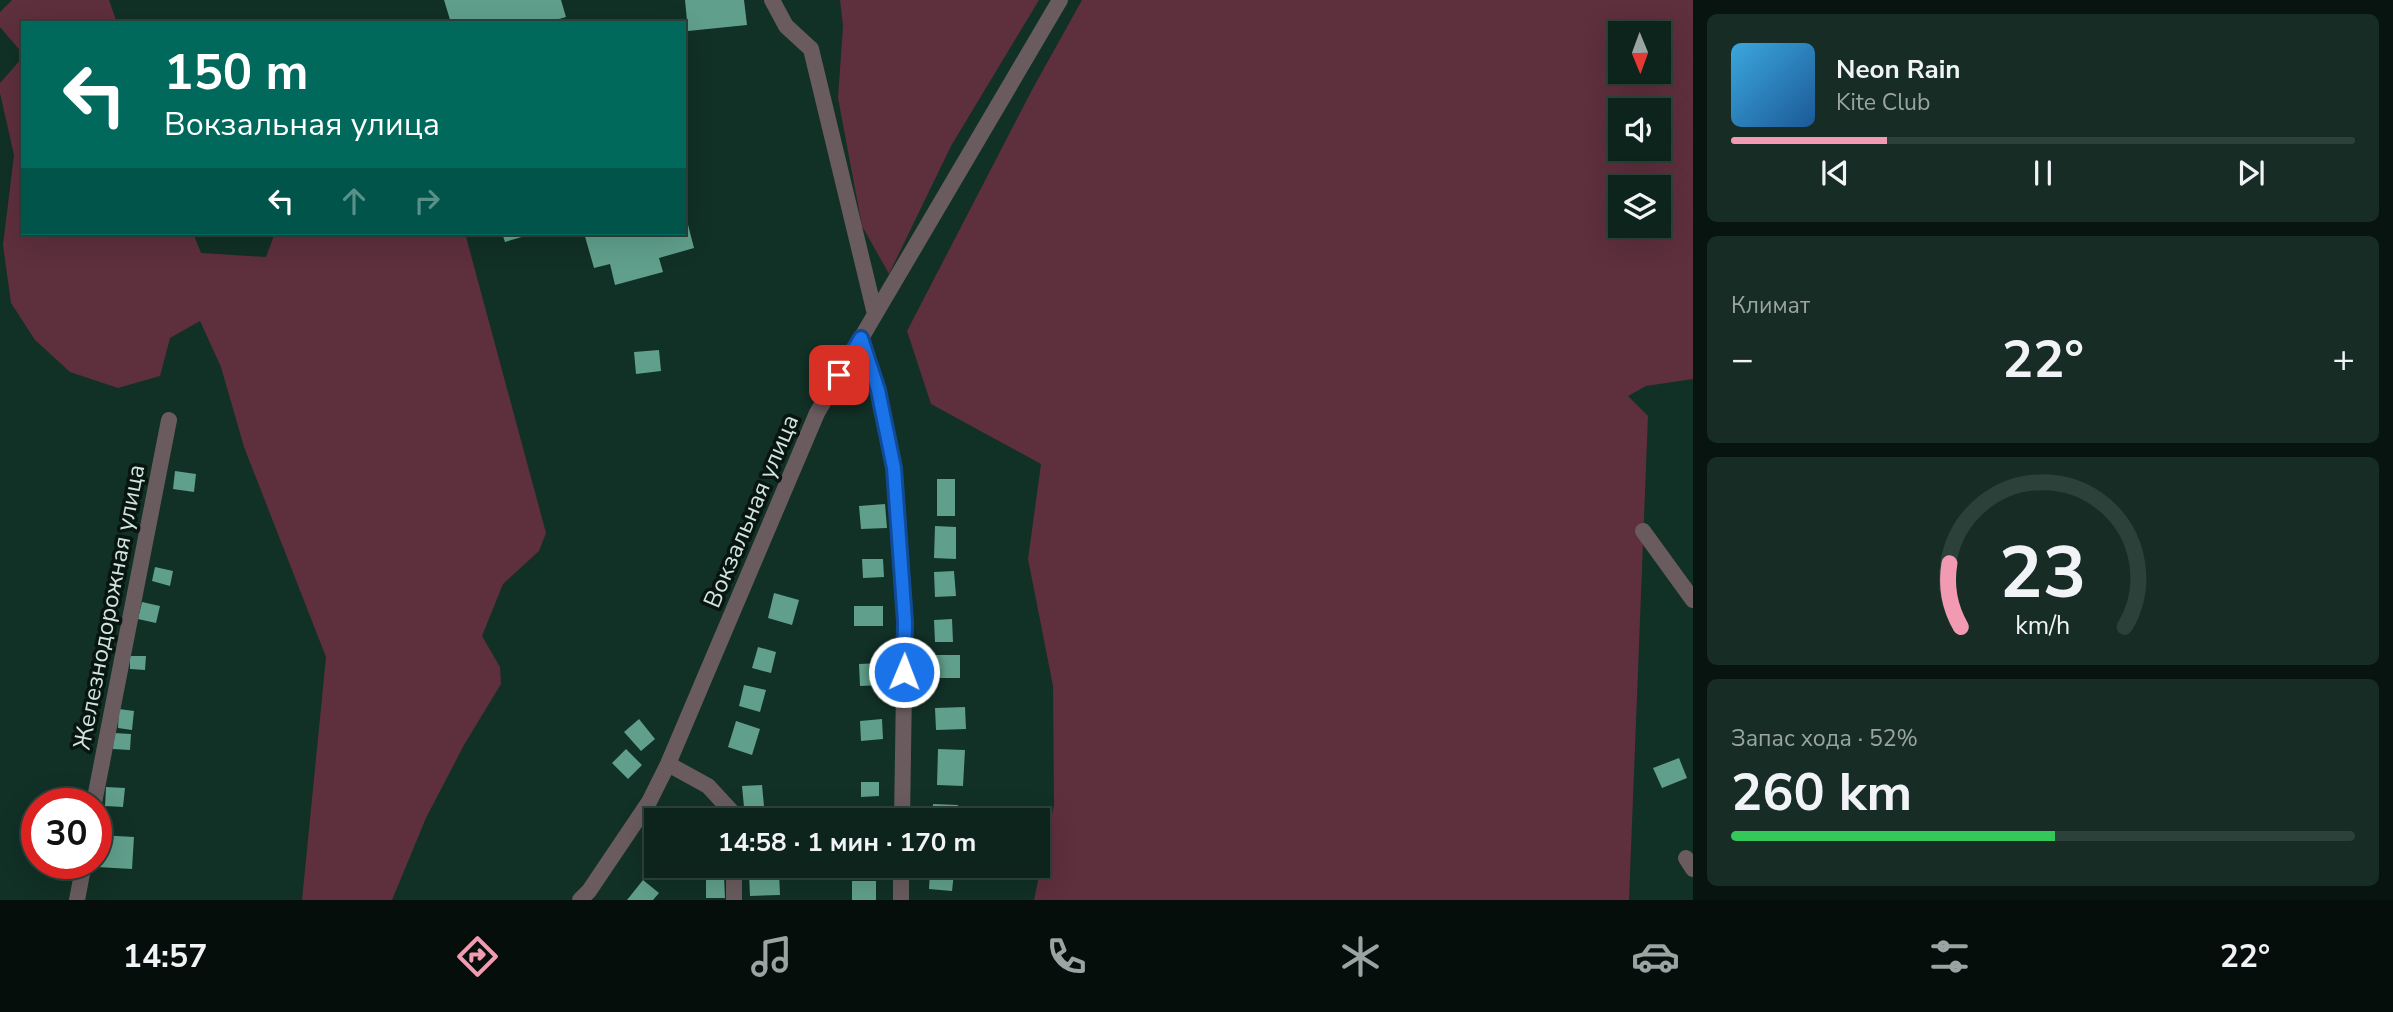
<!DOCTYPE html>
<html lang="ru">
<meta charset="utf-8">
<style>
:root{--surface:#0d241c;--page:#162c25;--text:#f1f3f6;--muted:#9aa4a3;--line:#2d413b;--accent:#f19ab2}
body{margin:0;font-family:"Nunito Sans",sans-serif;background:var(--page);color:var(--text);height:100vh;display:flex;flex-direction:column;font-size:26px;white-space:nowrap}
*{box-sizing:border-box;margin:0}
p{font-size:23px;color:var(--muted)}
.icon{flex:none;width:38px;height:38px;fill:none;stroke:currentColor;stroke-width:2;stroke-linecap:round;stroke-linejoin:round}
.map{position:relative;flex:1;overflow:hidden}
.panel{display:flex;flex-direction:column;gap:14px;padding:14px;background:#07140f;width:700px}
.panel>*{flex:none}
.banner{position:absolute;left:21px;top:21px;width:665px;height:214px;border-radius:0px;box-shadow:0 7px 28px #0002,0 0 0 2px var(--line);background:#00695c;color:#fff;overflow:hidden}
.needle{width:46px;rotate:179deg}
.buttons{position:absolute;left:1608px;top:21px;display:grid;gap:14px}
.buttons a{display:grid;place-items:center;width:63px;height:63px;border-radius:0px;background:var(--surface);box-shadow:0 7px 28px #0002,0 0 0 2px var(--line);font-size:35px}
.speed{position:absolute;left:21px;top:788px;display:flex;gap:14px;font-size:35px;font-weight:700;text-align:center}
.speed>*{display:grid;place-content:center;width:91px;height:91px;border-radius:50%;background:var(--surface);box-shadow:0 7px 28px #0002,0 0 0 2px var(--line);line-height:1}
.speed .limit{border:10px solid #d22;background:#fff;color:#111}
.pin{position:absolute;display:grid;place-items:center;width:60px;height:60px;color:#fff;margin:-30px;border-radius:14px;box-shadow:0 4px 10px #0006}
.me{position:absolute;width:77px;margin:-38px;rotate:1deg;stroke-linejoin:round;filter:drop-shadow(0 0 5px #0008)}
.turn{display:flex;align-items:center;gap:24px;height:147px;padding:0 28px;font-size:32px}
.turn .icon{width:91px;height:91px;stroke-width:2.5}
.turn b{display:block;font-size:49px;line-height:60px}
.lanes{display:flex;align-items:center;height:66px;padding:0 28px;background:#0003;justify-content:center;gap:35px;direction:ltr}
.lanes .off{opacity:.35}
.big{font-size:52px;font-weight:700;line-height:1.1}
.panel .card{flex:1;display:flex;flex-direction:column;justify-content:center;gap:10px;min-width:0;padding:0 24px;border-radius:10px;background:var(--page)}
.panel .dial{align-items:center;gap:0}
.dial svg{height:182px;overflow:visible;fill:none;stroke:var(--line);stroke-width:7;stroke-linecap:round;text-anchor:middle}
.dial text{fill:var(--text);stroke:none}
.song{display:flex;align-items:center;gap:21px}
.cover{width:84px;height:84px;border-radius:10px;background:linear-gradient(135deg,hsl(200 70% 55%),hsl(210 70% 35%))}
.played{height:7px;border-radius:4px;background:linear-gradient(90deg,var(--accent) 25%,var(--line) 25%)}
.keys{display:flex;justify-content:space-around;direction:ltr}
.heat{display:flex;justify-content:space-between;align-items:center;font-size:38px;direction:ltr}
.charge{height:10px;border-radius:5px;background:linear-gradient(90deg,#34c759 52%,var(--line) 0)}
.trip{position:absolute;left:644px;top:808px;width:406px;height:70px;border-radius:0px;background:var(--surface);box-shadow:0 7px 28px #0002,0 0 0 2px var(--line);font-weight:700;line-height:70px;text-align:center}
.menu{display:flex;height:112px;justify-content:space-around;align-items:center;background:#050e0b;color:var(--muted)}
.menu .icon{width:49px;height:49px}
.menu .active{color:var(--accent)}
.menu b{font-size:32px;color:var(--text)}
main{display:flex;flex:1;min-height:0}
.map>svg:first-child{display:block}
.green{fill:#5e2f3d;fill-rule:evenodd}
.building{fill:#609f8b}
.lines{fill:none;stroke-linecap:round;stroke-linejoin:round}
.minor{stroke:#695b5e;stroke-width:16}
.route-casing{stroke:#114b97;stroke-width:18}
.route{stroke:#1a73e8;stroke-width:12}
.labels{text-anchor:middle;stroke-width:7;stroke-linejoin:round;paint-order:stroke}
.street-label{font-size:24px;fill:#d3e4de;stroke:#081511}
</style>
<main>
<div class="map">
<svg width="1693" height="900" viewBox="0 0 1693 900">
<rect width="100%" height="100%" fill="#113026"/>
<path class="green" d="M 12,0 L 109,0 L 117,23 L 23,23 L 23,54 L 0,27 L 0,12 Z
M 840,0 L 1039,0 L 951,146 L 889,274 L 862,226 L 838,98 L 843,26 Z
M 1082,0 L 1693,0 L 1693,379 L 1646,386 L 1628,396 L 1648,416 L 1629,900 L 1034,900 L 1054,805 L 1053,686 L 1028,559 L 1041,464 L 931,404 L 907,331 L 1033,88 ZM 1620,33 L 1659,33 L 1659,72 L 1620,72 ZM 1620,110 L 1659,110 L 1659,149 L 1620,149 ZM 1620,187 L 1659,187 L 1659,226 L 1620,226 Z
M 23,57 L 23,233 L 193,233 L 201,253 L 266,257 L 275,233 L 374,233 L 395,235 L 409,233 L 465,233 L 546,533 L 539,551 L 503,584 L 482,636 L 500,667 L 501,684 L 464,745 L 426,818 L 392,900 L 302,900 L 326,657 L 244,447 L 221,367 L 200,321 L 170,338 L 160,376 L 118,388 L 70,372 L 35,340 L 11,303 L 3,245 L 14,155 L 0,93 L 0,83 Z"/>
<path class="building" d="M 444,0 L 561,0 L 566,17 L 545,23 L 451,23 Z
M 685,0 L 744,0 L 747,25 L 688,31 Z
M 685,213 L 694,248 L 659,258 L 663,272 L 615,285 L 610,264 L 594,268 L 584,233 L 684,233 Z
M 502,233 L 524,233 L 525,236 L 505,242 Z
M 659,350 L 661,371 L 636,374 L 634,352 Z
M 175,471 L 196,474 L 194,492 L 173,489 Z
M 937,479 L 955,479 L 955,516 L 937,516 Z
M 885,504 L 887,528 L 861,529 L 859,506 Z
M 935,526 L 956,527 L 956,559 L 934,558 Z
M 862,559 L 883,559 L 884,577 L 863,578 Z
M 155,567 L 173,571 L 170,586 L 152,581 Z
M 954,571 L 956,596 L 935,597 L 934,572 Z
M 774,593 L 799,600 L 792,625 L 768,618 Z
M 142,602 L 160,606 L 156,623 L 138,619 Z
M 854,606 L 883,606 L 883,626 L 854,626 Z
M 952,619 L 953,642 L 935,642 L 934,620 Z
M 758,647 L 776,652 L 771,673 L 752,668 Z
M 934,655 L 960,655 L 960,678 L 934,678 Z
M 130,656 L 146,656 L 145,670 L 130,669 Z
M 881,663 L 882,685 L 860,686 L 859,664 Z
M 744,685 L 766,690 L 760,712 L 739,706 Z
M 965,707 L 966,729 L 936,730 L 935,708 Z
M 119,709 L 134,711 L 132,730 L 118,728 Z
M 639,719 L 655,739 L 641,751 L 624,732 Z
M 882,719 L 883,739 L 861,741 L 860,721 Z
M 736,721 L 760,729 L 752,755 L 728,747 Z
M 114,733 L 131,734 L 130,750 L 113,749 Z
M 626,749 L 642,765 L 628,779 L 612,763 Z
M 938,749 L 965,750 L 963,786 L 937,785 Z
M 1679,758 L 1687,778 L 1662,788 L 1653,768 Z
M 861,782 L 879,782 L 879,796 L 861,797 Z
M 762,785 L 764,806 L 744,807 L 742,786 Z
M 106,787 L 125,788 L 123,807 L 105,806 Z
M 933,804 L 958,805 L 957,821 L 932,821 Z
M 99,835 L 134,837 L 132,869 L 97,867 Z
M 930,871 L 954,873 L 952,891 L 929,889 Z
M 779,872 L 780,895 L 750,896 L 749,873 Z
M 724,875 L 725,898 L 706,898 L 706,876 Z
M 643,880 L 659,893 L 653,900 L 627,900 Z
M 852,881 L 876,881 L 876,900 L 852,900 Z"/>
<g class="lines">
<path class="minor" d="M 772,0 L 786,26 L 811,49 L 875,314
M 861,338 L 878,390 L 894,468 L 905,622 L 902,821
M 1643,531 L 1693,600
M 668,764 L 708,786 L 732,812 L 732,821
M 94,803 L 169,420
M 1686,858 L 1693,869
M 734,866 L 734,900
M 77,900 L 84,863
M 580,900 L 589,891 L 649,802 L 668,764 L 817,413 L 1060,0
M 901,900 L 901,866"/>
</g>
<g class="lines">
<g class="route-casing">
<path id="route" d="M 839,375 L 861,338 L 878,390 L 894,468 L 905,622 L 904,672"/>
</g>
<use href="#route" class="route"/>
</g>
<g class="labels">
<g class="street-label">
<text transform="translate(751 511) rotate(-67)" y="8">Вокзальная улица</text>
<text transform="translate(109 607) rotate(-79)" y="8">Железнодорожная улица</text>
</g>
</g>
</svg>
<div class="buttons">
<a><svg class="needle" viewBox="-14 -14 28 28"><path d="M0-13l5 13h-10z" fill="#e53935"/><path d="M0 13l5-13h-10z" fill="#9aa4a3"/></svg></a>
<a><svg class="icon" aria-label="sound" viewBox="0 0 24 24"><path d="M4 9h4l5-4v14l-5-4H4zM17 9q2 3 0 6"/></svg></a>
<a><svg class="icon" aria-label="layers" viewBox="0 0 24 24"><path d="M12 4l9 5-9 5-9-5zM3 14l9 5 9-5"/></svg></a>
</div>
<div class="speed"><div class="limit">30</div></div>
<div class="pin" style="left:839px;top:375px;background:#d93025"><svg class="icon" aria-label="arrive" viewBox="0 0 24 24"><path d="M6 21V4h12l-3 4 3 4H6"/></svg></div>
<svg class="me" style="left:904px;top:672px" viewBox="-20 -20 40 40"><circle r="17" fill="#1a73e8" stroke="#fff" stroke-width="3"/><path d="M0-11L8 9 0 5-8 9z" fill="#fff"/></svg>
<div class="trip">14:58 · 1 мин · 170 m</div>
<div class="banner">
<div class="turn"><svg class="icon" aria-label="left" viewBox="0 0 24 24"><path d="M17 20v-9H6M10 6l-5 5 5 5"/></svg><div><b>150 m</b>Вокзальная улица</div></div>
<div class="lanes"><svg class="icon" aria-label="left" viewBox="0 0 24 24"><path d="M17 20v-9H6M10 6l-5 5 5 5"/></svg><svg class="icon off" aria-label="ahead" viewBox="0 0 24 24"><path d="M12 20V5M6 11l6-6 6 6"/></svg><svg class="icon off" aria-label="right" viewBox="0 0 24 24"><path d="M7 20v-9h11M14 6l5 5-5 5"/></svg></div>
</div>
</div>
<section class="panel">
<div class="card">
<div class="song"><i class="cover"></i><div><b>Neon Rain</b><p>Kite Club</p></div></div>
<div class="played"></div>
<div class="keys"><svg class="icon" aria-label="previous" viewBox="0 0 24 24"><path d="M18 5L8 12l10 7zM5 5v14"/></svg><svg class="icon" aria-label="pause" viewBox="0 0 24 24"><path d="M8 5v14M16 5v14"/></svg><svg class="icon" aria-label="next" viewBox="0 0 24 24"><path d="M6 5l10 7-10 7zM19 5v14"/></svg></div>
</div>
<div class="card"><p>Климат</p>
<div class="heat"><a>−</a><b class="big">22°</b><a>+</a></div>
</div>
<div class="card dial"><svg viewBox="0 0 100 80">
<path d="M14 69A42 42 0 1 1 86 69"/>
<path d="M14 69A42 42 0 0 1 9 41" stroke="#f19ab2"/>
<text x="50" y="56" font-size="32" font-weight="700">23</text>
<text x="50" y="72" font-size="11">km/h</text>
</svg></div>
<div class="card"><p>Запас хода · 52%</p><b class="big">260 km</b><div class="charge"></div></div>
</section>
</main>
<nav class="menu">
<b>14:57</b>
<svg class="icon active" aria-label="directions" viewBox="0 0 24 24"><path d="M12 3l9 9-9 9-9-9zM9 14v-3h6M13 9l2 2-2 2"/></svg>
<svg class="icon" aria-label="music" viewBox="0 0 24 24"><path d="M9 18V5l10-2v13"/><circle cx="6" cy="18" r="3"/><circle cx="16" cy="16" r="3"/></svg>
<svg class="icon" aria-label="phone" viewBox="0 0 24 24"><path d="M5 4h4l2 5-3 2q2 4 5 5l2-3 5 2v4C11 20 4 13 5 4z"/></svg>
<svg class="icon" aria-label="climate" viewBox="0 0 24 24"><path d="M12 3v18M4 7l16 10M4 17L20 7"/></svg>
<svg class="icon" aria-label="car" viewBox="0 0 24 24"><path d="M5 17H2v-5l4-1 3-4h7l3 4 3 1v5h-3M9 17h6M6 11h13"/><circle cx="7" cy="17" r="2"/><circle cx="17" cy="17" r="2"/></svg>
<svg class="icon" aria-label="filters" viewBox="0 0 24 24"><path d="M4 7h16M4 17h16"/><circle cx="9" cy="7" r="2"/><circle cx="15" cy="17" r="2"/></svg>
<b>22°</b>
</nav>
